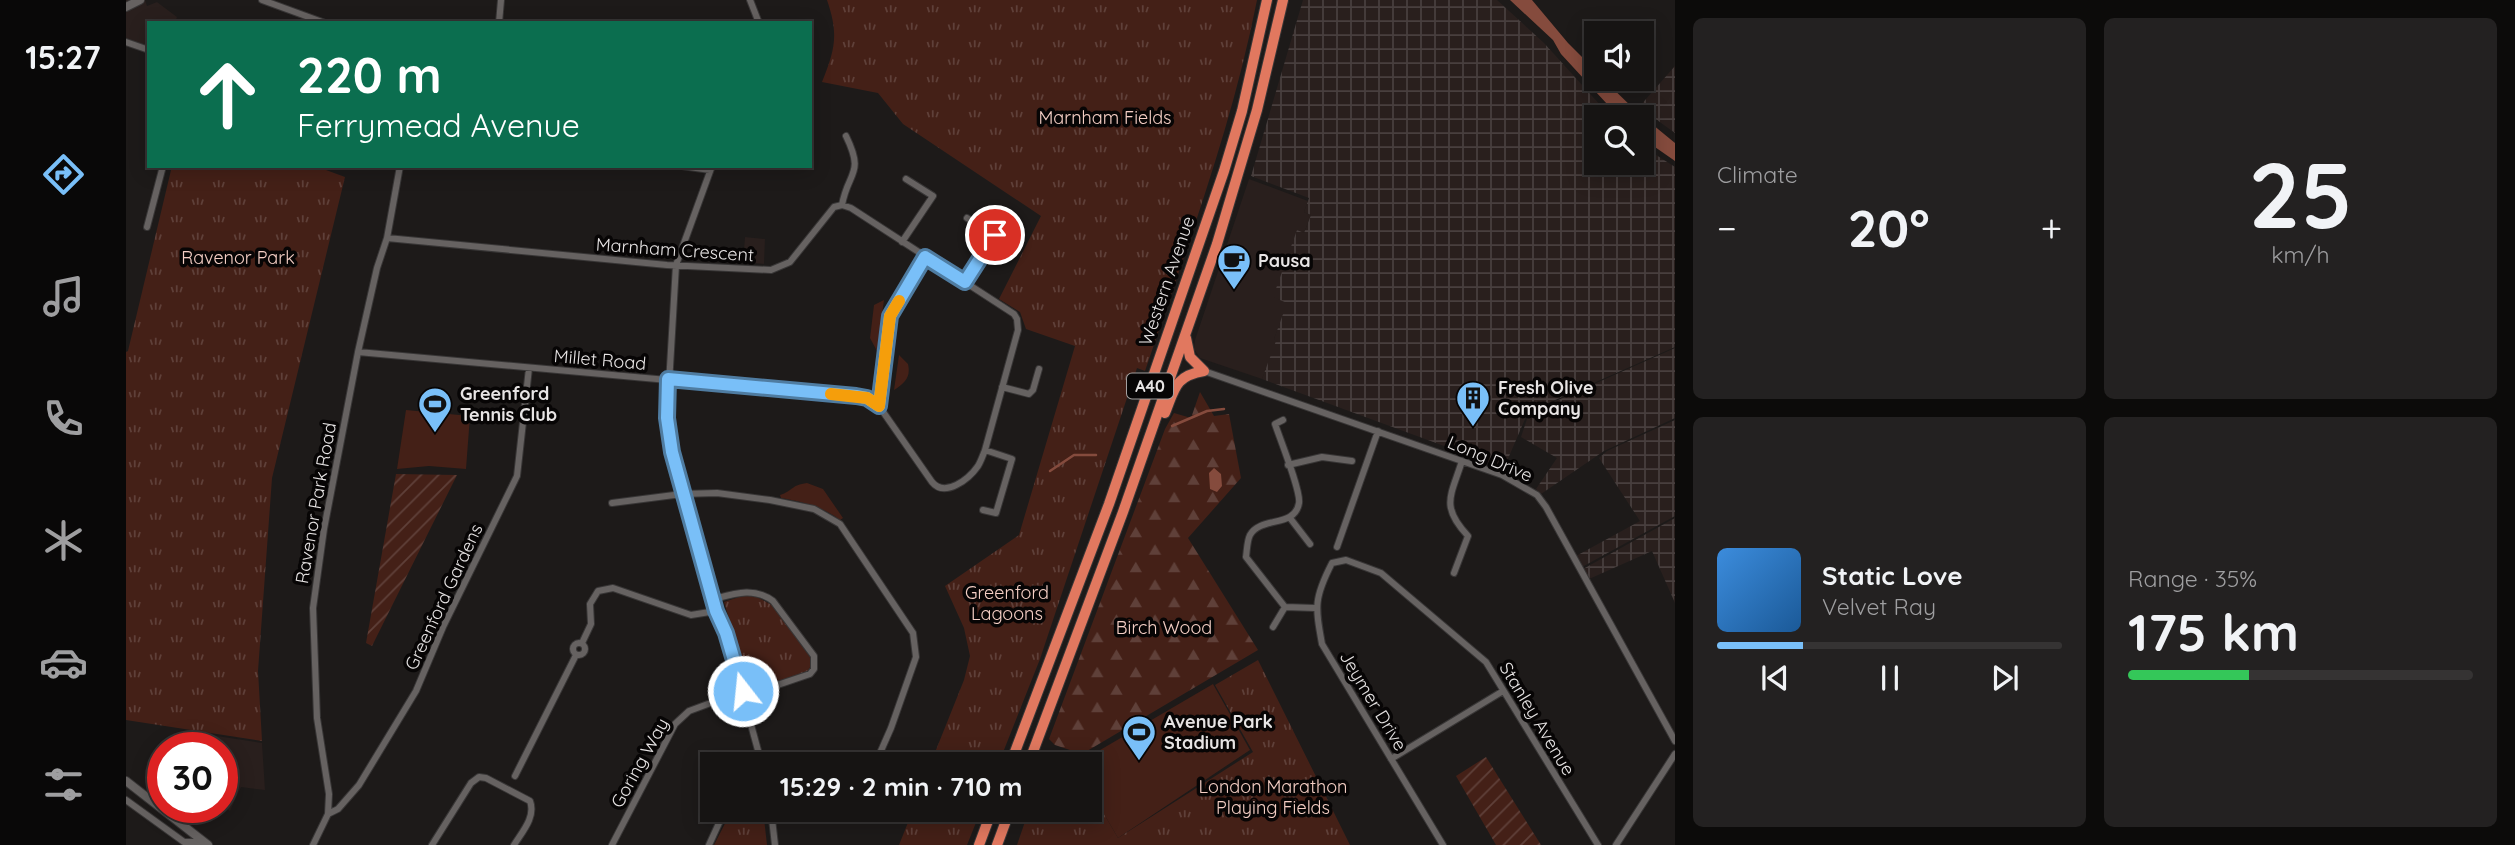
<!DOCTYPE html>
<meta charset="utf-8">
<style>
:root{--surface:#161413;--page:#232121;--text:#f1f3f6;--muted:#9e9ea0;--line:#353333;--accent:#79bff8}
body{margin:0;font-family:Quicksand,sans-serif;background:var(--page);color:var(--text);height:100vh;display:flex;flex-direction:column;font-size:26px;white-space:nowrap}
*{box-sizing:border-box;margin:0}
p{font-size:23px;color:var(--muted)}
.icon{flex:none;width:38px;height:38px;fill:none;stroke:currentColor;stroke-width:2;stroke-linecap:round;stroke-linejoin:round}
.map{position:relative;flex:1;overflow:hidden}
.sheet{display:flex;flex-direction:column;gap:18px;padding:18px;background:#0c0b0a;width:840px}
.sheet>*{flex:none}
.guide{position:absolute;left:21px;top:21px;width:665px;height:147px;border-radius:0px;box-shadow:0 4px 18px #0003,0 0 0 2px var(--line);background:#0b6e4f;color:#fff;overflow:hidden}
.controls{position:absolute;left:1458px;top:21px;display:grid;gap:14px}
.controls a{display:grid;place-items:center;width:70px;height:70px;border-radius:0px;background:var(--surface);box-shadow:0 4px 18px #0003,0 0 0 2px var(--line);font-size:35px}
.speed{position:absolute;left:21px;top:732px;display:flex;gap:14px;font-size:35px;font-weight:700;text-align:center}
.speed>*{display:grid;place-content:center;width:91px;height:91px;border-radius:50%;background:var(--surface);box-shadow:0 4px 18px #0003,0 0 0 2px var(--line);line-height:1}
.speed .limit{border:10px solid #d22;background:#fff;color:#111}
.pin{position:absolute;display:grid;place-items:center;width:60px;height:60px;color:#fff;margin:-30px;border:4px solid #fff;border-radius:50%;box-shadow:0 2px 7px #0007}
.me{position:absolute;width:77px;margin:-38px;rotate:344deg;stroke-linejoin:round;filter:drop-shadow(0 0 5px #0008)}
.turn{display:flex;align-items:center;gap:24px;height:147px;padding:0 35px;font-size:32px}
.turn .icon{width:91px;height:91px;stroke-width:2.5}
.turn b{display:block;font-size:49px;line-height:60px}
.big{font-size:52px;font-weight:800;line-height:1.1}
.sheet .tile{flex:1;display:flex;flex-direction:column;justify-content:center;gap:10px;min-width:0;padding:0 24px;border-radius:10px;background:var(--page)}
.sheet .dial{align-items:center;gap:0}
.dial b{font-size:91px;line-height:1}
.song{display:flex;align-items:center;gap:21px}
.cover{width:84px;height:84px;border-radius:10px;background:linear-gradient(135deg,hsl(210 70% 55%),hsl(210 70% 35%))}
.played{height:7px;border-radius:4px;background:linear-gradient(90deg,var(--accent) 25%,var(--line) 25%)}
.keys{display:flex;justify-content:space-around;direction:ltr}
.heat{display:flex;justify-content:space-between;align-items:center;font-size:38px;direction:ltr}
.charge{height:10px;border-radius:5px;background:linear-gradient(90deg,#34c759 35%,var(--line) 0)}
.sheet .tiles{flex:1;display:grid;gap:18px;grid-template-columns:repeat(2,1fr)}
.trip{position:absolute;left:574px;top:752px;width:402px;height:70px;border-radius:0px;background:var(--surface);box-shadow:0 4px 18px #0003,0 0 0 2px var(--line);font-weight:800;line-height:70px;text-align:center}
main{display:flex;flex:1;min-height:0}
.tab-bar{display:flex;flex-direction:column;width:126px;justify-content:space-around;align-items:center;background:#090808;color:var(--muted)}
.tab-bar .icon{width:49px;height:49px}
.tab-bar .active{color:var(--accent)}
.tab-bar b{font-size:32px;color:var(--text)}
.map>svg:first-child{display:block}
.built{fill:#291f1d}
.industrial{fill:url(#industrial-grid)}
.grass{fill:#442017}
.forest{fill:url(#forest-firs)}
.park{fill:url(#park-tufts)}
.garden{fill:url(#garden-furrows)}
.water{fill:#854b3d}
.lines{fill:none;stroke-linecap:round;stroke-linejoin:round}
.stream{stroke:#854b3d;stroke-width:2.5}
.street-casing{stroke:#383636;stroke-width:8}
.secondary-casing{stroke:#383636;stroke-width:10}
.highway-casing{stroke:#383636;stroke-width:12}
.street{stroke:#666261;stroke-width:6}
.secondary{stroke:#666261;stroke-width:8}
.highway{stroke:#e1785f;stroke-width:10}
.route-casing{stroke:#4f7ca1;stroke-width:18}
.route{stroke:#79bff8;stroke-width:12}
.slow{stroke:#f59e0b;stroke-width:12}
.labels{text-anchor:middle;stroke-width:7;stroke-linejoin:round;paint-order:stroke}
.shield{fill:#070505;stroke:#a4a1a1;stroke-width:2}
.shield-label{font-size:16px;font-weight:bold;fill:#e7e4e4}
.park-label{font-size:18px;fill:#f5cfc5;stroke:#070505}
.street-label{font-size:18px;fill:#e7e4e4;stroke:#070505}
.poi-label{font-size:18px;font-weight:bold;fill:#e7e4e4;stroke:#070505;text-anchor:start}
</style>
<main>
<nav class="tab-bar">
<b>15:27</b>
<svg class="icon active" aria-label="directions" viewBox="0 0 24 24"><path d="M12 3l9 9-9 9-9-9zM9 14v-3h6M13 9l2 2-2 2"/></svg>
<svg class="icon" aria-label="music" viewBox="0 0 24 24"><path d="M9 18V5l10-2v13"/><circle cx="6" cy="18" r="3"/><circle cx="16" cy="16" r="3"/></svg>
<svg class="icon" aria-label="phone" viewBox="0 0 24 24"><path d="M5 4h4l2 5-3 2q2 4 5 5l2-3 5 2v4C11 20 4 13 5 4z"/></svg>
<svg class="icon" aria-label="climate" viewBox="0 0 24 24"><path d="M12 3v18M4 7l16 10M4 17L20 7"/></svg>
<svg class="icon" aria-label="car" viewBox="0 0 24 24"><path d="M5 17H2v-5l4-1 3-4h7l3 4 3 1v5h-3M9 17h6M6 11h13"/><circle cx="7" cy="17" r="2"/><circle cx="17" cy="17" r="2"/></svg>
<svg class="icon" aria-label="filters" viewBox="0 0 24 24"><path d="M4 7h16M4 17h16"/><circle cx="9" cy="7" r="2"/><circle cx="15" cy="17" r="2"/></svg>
</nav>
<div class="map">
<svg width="1549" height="845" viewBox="0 0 1549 845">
<defs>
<pattern id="industrial-grid" width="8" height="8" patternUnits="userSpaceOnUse" patternTransform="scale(1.75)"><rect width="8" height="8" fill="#291f1d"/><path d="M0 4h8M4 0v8" fill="none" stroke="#483f3e"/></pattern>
<pattern id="forest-firs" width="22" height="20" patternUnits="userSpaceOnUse" patternTransform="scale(1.75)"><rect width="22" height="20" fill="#442017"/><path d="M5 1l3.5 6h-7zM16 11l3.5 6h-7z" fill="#5f4039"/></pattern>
<pattern id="park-tufts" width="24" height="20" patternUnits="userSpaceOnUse" patternTransform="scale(1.75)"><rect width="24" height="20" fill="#442017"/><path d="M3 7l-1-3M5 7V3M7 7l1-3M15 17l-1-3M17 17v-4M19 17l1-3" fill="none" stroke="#5f4039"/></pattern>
<pattern id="garden-furrows" width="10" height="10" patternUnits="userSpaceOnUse" patternTransform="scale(1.75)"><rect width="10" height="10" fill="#442017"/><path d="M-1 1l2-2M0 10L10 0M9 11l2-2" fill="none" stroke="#5f4039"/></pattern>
</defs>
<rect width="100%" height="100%" fill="#1d1a19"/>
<path class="built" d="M 0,0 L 19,0 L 21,6 L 31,2 L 51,17 L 49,23 L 23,23 L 23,46 L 0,38 Z
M 1123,179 L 1182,201 L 1178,212 L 1185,215 L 1178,233 L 1171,231 L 1148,297 L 1162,303 L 1148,339 L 1151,341 L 1136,379 L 1074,358 L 1068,349 L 1069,340 Z
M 619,237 L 639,239 L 638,264 L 617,262 Z
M 58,731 L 136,743 L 139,790 L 115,787 L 104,811 L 96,806 L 96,747 L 55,747 Z"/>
<path class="industrial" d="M 1177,0 L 1371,0 L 1418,43 L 1485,117 L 1470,117 L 1470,163 L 1516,163 L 1516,146 L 1549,167 L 1549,347 L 1402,412 L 1378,468 L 1136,379 L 1150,341 L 1148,339 L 1161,303 L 1147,297 L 1171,230 L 1178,233 L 1185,215 L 1178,212 L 1183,198 L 1125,176 Z
M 1549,66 L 1549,133 L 1513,107 Z
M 1549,348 L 1549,418 L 1478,451 L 1415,494 L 1410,489 L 1431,458 L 1395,437 L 1403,413 Z
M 1549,420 L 1549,516 L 1456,567 L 1450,556 L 1514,521 L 1473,458 L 1481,451 Z
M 1549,518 L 1549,603 L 1526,551 L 1463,579 L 1457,569 Z"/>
<path class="grass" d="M 758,300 L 751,351 L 744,338 L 748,305 Z
M 773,355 L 782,364 C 785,377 779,383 768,390 Z
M 280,410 L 344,416 L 340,469 L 303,466 L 271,469 Z
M 681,483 L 697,489 L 717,518 L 714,520 C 696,506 677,502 655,498 L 654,495 C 667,491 665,485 681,483 Z
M 1087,684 L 1124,750 L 992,838 L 964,790 L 964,765 L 918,765 L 922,757 L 933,760 L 935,753 L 957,760 Z"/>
<path class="forest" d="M 1074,392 L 1088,416 L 1103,414 L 1115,478 L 1062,538 L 1132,650 L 956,754 L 929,745 L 923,739 L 1039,429 L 1048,413 L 1065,418 Z"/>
<path class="park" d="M 701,0 L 1131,0 C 1106,127 1060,249 1019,371 L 1011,368 L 914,659 L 872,765 L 804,765 L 838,680 L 844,656 L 838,628 L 819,586 L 893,535 L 949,346 L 900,329 L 894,312 L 873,299 L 915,216 L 777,124 L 752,93 L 696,82 C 709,49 713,35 701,0 Z
M 46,166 L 189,166 L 219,177 L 146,478 L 132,671 L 136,741 L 0,720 L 0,352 L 2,351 Z
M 627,595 L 646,605 L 684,657 C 686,664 685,667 680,673 L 628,689 L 624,687 L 598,602 L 616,596 Z
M 1132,660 L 1224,845 L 891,845 L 903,810 L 964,810 L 964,790 L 992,838 L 1127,752 L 1089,685 Z
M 606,810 L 637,810 L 641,845 L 588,845 Z
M 787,810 L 855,810 L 841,845 L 773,845 Z"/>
<path class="garden" d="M 270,474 L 331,475 L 246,646 L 240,643 Z
M 1360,757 L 1415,845 L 1370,845 L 1330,776 Z"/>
<path class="water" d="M 1384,0 L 1406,0 L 1442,43 L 1470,71 L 1470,79 L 1477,79 L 1510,111 L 1549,143 L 1549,161 L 1516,138 L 1516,117 L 1493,117 L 1435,54 L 1427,40 Z
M 1088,468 L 1095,474 L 1096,486 L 1091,492 L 1084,489 L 1083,473 Z"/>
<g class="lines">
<path class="stream" d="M 1046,426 L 1081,411 L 1098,409
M 924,471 L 948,455 L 970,455"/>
<g class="street-casing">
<path id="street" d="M 136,0 L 199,23
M 624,0 L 633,23
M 373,23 L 375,0
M 0,42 L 23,50
M 556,166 L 584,170
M 586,166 L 550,265 L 541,418 L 546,452 L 556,494 L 590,611 L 600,633 L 636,765
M 716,205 C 722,171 739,175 720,136
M 21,227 L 37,166
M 776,242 L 807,196 L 780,179
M 839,282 L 869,235 L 841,218
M 232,352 L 741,398 L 753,406 L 806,482 C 819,498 843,479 852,466 C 855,461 857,455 859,450 L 892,330 L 891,319 L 888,314 L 725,208 L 716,205 L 708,207 L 664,262 L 645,270 L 541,265 L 261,238
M 1078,371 L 1376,475 L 1411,495 L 1420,507 L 1549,741
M 876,387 L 903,394 L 907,390 L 913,369
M 753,406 L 764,316 L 799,257
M 1157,420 L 1149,424 C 1154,439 1175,491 1173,503 C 1169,528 1135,516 1124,535 C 1121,541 1121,550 1120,557 L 1159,607 L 1189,608
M 1162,465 L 1196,457 L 1226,461
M 486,503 L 556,494 L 591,493 L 644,500 L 688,509 L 714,524 L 787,633 L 790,657 L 765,728 L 754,753 L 746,761 L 737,765
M 857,510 L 870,513 L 886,459 L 859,450
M 1164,518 L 1184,544
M 1211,547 L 1252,431
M 1328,573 L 1342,536 C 1314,506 1325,496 1336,461
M 588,599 C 610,593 628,587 647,601 L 688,656 L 688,669 L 684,674 L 619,696
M 1147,627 L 1159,607
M447 649a6 6 0 1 1 12 0a6 6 0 1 1-12 0Z
M 456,643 L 465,624 L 464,604 L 472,591 L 487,588 L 565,615 L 590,611
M 1265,759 L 1377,691
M 389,776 L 450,655
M 0,800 L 58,842 L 78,842
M 645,810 L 649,845
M 202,814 L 212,809 L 233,785 L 290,691 L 317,627 L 391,476 L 403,368
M 187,845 L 202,814 L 203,794 L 191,718 L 187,608 L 198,529 L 232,352 L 251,268 L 261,238 L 274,166
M 306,845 L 345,783 L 353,777 L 360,778 L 404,801 C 410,817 396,832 388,845
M 486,845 L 549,724 L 563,711 L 617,691
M 583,845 L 599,810
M 1317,845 L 1196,644 C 1189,606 1188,598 1206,563 L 1220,560 L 1255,573 L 1360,662 L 1472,845
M 1490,845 L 1549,754"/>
</g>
<g class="secondary-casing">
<path id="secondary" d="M 0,7 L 14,0
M 0,781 L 82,845"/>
</g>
<g class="highway-casing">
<path id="highway" d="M 1060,338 L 1064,357 L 1078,371
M 1039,413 C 1049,388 1049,376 1078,371
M 884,765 L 983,504 L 1098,171 L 1116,111 L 1141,0
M 902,765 L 997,512 L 1091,244 L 1131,110 L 1157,0
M 853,845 L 866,810
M 871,845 L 884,810"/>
</g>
<use href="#street" class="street"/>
<use href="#secondary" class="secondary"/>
<use href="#highway" class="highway"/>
</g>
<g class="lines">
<g class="route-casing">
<path id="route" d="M 617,691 L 600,633 L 590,611 L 546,452 L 541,418 L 542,379 L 730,396 L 741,398 L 753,406 L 764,316 L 799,257 L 839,282 L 869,235"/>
</g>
<use href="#route" class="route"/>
<path class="slow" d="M 705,394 L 741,398 L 753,406 L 764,316 L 773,301"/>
</g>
<defs>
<g id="cafe-pin" transform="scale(1.75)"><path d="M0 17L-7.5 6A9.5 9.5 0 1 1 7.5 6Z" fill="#79bff8" stroke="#070505"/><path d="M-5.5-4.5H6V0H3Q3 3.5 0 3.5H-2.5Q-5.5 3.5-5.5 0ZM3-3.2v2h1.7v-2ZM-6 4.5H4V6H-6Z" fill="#111"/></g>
<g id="building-pin" transform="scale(1.75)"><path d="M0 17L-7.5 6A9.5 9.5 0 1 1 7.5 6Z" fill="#79bff8" stroke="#070505"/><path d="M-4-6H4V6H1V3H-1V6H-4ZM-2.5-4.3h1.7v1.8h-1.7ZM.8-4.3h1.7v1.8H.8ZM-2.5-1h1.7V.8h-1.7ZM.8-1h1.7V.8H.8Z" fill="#111"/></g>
<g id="stadium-pin" transform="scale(1.75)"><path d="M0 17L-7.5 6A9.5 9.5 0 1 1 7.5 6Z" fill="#79bff8" stroke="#070505"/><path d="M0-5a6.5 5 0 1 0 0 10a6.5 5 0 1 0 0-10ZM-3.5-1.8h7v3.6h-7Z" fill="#111"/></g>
</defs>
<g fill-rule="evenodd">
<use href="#cafe-pin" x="1108" y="261"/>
<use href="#building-pin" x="1347" y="398"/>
<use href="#stadium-pin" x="309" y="404"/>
<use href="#stadium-pin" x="1013" y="732"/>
</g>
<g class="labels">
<rect class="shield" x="1001" y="373.5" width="46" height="25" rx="5"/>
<g class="shield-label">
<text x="1024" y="392">A40</text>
</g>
<g class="park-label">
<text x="979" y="124">Marnham Fields</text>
<text x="112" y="264">Ravenor Park</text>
<text x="881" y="599">Greenford<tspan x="881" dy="21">Lagoons</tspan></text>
<text x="1038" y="634">Birch Wood</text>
<text x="1147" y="793">London Marathon<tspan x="1147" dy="21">Playing Fields</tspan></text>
</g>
<g class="street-label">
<text transform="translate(549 250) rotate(4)" y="6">Marnham Crescent</text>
<text transform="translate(1041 281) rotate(-71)" y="6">Western Avenue</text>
<text transform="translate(474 360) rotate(5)" y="6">Millet Road</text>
<text transform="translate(1364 459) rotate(23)" y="6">Long Drive</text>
<text transform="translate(190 503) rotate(-80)" y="6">Ravenor Park Road</text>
<text transform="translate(318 597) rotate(-65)" y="6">Greenford Gardens</text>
<text transform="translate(1247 701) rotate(59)" y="6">Jeymer Drive</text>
<text transform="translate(1411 719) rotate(59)" y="6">Stanley Avenue</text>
<text transform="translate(514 763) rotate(-61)" y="6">Goring Way</text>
</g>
<g class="poi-label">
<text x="1132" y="267">Pausa</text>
<text x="1372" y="394">Fresh Olive<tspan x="1372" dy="21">Company</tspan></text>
<text x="334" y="400">Greenford<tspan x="334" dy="21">Tennis Club</tspan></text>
<text x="1038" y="728">Avenue Park<tspan x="1038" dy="21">Stadium</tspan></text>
</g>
</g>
</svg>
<div class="controls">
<a><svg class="icon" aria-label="sound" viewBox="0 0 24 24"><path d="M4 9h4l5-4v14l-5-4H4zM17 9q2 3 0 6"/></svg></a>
<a><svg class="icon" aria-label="search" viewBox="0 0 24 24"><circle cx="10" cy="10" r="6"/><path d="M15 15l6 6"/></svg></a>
</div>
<div class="speed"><div class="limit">30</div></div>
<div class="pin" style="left:869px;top:235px;background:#d93025"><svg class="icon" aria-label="arrive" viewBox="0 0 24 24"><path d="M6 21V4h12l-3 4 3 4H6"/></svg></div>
<svg class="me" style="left:617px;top:691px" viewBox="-20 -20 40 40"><circle r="17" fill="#79bff8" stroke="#fff" stroke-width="3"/><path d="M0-11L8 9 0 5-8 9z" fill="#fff"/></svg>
<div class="trip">15:29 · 2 min · 710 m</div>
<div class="guide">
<div class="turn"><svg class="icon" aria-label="ahead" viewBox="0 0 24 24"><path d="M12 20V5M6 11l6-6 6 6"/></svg><div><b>220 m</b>Ferrymead Avenue</div></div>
</div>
</div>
<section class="sheet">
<div class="tiles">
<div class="tile"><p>Climate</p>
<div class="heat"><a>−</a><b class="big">20°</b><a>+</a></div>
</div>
<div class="tile dial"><b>25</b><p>km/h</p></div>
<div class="tile">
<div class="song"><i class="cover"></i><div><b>Static Love</b><p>Velvet Ray</p></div></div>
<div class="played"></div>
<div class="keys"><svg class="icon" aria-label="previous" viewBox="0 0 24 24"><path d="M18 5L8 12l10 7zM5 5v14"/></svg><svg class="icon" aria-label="pause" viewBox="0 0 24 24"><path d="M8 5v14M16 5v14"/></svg><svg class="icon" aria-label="next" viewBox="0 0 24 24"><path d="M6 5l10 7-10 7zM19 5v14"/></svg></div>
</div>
<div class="tile"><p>Range · 35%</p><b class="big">175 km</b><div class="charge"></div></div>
</div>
</section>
</main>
